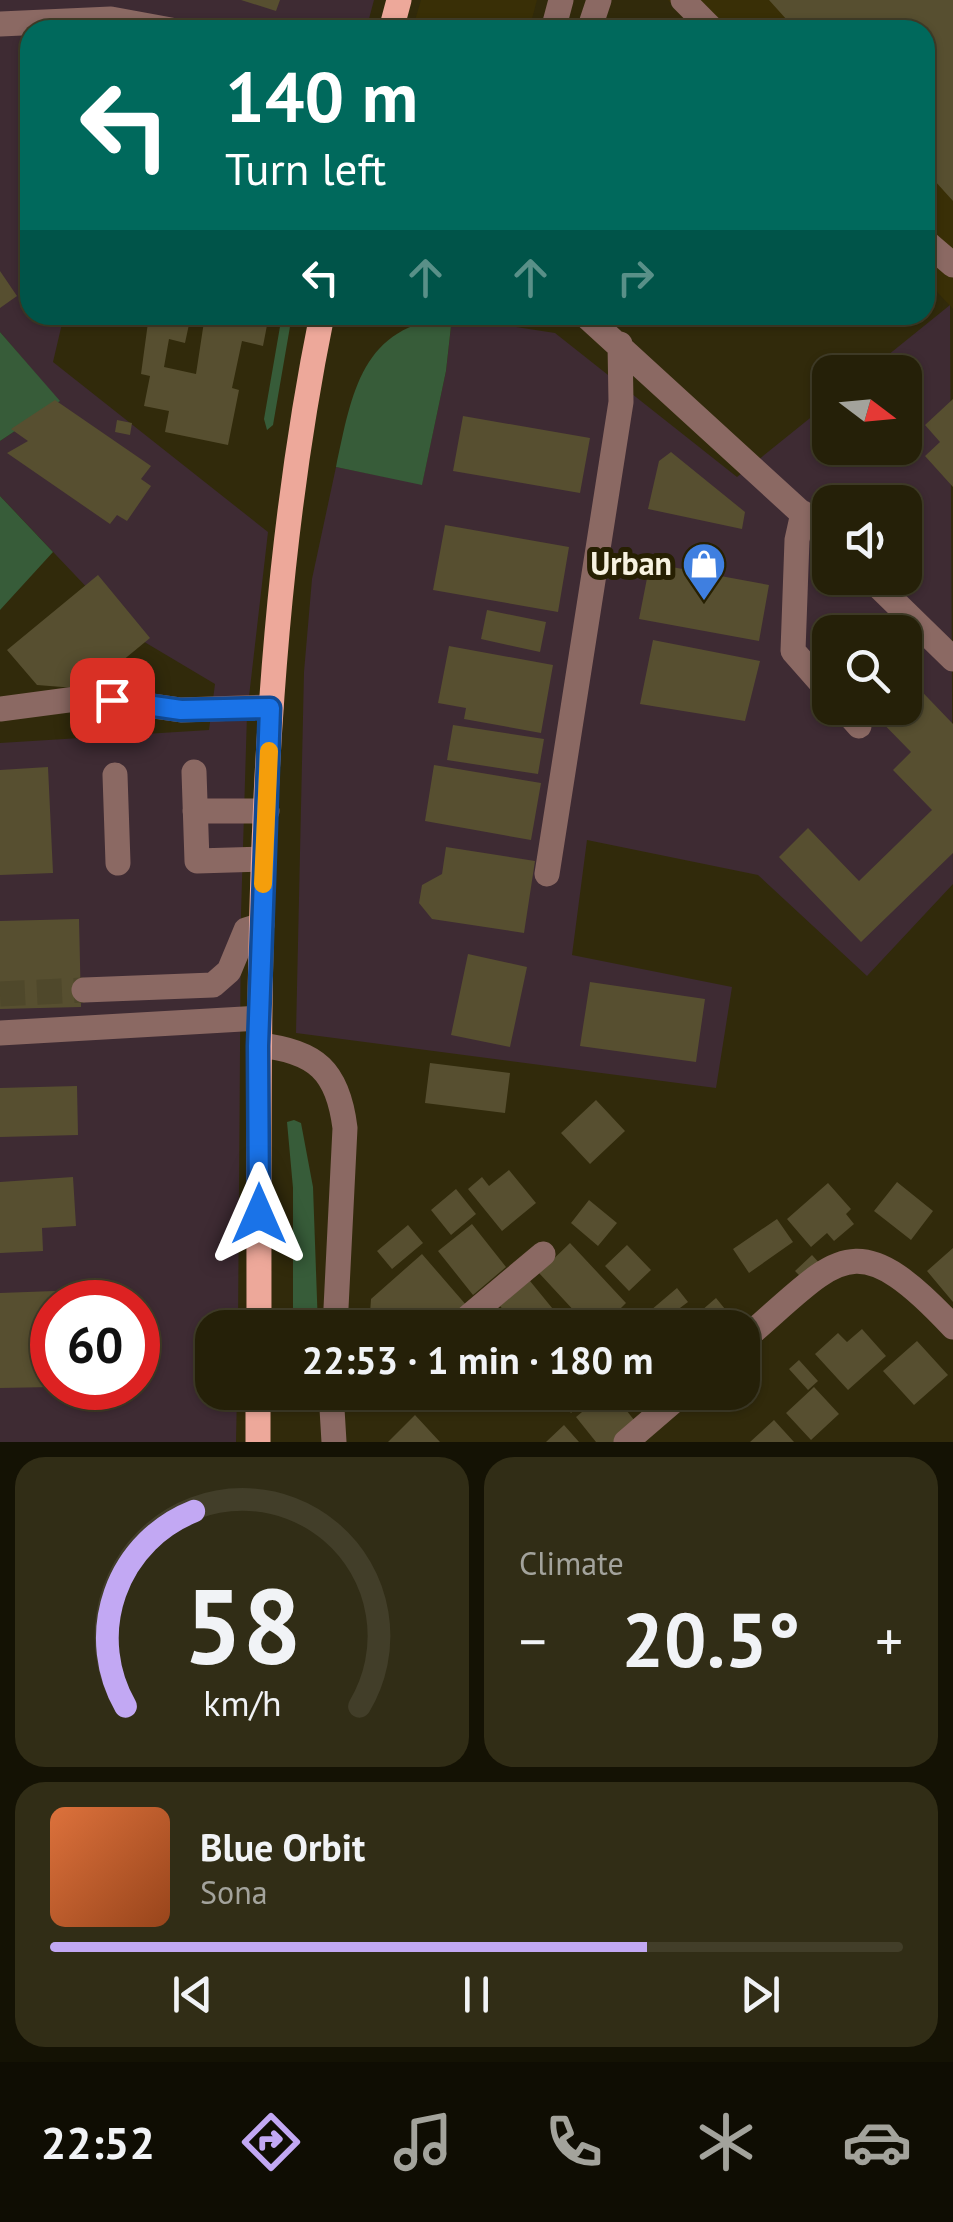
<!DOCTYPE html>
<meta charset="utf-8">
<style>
:root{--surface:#252008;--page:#312d16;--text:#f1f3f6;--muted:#a3a39c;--line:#423e29;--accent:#c2a8f3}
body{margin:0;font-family:"PT Sans",sans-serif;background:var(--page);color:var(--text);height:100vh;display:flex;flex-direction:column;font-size:38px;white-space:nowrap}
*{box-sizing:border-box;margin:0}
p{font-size:32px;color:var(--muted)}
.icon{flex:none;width:55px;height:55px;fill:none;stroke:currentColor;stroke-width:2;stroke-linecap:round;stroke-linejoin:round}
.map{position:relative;height:1442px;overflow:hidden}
.side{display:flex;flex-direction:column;gap:15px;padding:15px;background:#141204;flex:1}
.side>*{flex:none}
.guide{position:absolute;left:20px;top:20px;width:915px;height:305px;border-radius:30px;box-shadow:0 2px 8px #0004,0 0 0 2px var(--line);background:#00695c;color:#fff;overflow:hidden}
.needle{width:65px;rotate:106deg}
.tools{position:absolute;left:812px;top:355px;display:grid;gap:20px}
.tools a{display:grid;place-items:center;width:110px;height:110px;border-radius:20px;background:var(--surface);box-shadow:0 2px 8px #0004,0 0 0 2px var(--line);font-size:50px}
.speed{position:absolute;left:30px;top:1280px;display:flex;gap:20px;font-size:50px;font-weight:700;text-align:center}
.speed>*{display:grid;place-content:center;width:130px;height:130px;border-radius:50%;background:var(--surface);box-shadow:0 2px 8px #0004,0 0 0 2px var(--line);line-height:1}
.speed .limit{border:15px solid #d22;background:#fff;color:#111}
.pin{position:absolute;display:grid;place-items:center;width:85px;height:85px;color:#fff;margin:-42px;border-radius:20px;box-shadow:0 5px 15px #0006}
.me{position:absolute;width:110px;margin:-55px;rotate:0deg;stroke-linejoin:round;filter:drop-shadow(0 0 8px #0008)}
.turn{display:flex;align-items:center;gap:35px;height:210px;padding:0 40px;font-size:45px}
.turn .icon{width:130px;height:130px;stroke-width:2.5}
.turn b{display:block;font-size:70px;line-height:85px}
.lanes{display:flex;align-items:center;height:95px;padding:0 40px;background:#0003;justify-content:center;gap:50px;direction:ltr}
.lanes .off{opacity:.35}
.big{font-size:75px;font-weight:800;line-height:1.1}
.side .tile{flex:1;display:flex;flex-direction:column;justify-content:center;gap:15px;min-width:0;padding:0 35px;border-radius:30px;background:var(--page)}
.side .dial{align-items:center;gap:0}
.dial svg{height:260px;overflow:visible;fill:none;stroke:var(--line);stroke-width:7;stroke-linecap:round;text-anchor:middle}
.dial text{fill:var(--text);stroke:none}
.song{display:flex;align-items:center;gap:30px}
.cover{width:120px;height:120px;border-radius:15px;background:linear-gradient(135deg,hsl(20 70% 55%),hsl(20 70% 35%))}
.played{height:10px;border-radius:5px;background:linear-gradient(90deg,var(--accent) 70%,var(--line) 70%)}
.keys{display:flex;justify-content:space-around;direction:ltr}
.heat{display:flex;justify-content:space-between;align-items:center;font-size:55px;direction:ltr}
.side .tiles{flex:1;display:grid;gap:15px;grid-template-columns:1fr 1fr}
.tile:last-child{grid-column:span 2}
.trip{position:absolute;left:195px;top:1310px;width:565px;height:100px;border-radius:30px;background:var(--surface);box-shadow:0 2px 8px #0004,0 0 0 2px var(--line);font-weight:800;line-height:100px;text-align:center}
.tabs{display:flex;height:160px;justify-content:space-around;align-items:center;background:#0f0d03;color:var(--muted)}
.tabs .icon{width:70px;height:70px}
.tabs .selected{color:var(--accent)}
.tabs b{font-size:45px;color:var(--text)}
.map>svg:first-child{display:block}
.built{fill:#392f06}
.industrial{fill:#3e2b33;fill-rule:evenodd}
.green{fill:#375c39}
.building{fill:#574f30}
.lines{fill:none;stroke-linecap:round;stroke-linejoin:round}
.minor-tunnel{stroke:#4f482b;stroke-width:25;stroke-dasharray:25 12;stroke-linecap:butt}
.minor{stroke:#8b6963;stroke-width:25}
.major{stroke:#eda89a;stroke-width:25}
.route-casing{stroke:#114b97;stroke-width:25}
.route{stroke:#1a73e8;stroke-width:18}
.slow{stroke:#f59e0b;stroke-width:18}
.labels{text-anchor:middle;stroke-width:10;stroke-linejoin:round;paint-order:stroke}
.poi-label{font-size:32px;font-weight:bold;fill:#f7f2e0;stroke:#272002;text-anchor:end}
</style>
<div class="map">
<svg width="953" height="1442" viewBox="0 0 953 1442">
<rect width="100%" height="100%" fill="#312a0b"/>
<path class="built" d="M 421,0 L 537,0 L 529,30 L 412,30 Z
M 668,0 L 953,0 L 953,309 L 925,279 L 925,30 L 695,30 Z"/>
<path class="industrial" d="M 0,0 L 374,0 L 366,30 L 30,30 L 30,315 L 64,315 L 53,362 L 268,532 L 247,714 L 241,914 L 238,1327 L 212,1328 L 212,1392 L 237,1393 L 236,1442 L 0,1442 L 0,743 L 209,730 L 215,684 L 131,634 L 0,496 L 0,441 L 59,401 L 0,332 ZM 52,1302 L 138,1302 L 138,1388 L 52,1388 Z
M 950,305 L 953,884 L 867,976 L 758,875 L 587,840 L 572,955 L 732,987 L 716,1088 L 296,1033 L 304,672 L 312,579 L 336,467 L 422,484 L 446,371 L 452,317 L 555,333 L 737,477 L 830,402 L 830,448 L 905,448 L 905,372 L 867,372 ZM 830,502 L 905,502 L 905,578 L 830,578 ZM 830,632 L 905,632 L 905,708 L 830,708 Z"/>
<path class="green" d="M 282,315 L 292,315 L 273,425 L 267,430 L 264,419 Z
M 452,317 L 446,371 L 422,485 L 336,467 C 352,393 361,325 452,317 Z
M 0,332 L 60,401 L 0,441 Z
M 0,496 L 53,552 L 0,610 Z
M 294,1120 L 301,1123 L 313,1187 L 318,1327 L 293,1327 L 293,1188 L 287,1122 Z"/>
<path class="building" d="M 241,0 L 280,0 L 276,11 Z
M 769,0 L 953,0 L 953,201 L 925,170 L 925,30 L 796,30 Z
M 0,271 L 17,296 L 0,308 Z
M 149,315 L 191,315 L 185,343 L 169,339 L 164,367 L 196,374 L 205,315 L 269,315 L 263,346 L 242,341 L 232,388 L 239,390 L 228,445 L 165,432 L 169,411 L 144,406 L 150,376 L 141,374 Z
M 953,399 L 953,487 L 925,456 L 940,442 L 925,425 Z
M 55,400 L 151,466 L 141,479 L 151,486 L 127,521 L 117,515 L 110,524 L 7,453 L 28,441 L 11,429 Z
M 463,416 L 590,438 L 580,493 L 453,471 Z
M 117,420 L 132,423 L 130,435 L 115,432 Z
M 671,452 L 745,512 L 742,529 L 648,509 L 659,461 Z
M 445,525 L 569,547 L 558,612 L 433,590 Z
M 650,563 L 769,585 L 759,641 L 639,619 Z
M 98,575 L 150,638 L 88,689 L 37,685 L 7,650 Z
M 487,610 L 546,622 L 540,652 L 481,639 Z
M 653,640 L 760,661 L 745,721 L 640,704 Z
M 449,646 L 553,665 L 541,733 L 464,719 L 466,708 L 438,703 Z
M 905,674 L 953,724 L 953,853 L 861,942 L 779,857 L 808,828 L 859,881 L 932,810 L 893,770 L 911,752 L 868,708 L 905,708 Z
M 453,725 L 544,739 L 538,774 L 447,760 Z
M 434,765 L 541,783 L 531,840 L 425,821 Z
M 48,767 L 53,873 L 0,875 L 0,770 Z
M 446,847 L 535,861 L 524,933 L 432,919 L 419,903 L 422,885 L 442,874 Z
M 79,919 L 81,1007 L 0,1009 L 0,921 Z
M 468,954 L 527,967 L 510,1047 L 451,1035 Z
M 590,982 L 705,999 L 696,1062 L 580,1046 Z
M 430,1063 L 510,1073 L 505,1113 L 425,1103 Z
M 77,1086 L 78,1135 L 0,1137 L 0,1088 Z
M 596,1100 L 625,1131 L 590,1164 L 561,1133 Z
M 509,1170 L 536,1203 L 502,1231 L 468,1189 L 482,1177 L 489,1186 Z
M 73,1177 L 76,1226 L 42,1228 L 43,1251 L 0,1253 L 0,1182 Z
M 897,1182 L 933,1211 L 911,1240 L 874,1211 Z
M 828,1183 L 851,1209 L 846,1214 L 854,1224 L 834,1241 L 827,1233 L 811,1247 L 787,1219 Z
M 456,1189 L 476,1214 L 451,1235 L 431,1210 Z
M 589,1200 L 617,1223 L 598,1246 L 571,1223 Z
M 777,1219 L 793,1242 L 749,1273 L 733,1249 Z
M 472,1224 L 506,1267 L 473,1295 L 438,1251 Z
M 408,1225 L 423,1243 L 392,1269 L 377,1251 Z
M 570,1243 L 626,1303 L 601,1328 L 590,1328 L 539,1273 Z
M 627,1245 L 651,1270 L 629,1291 L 605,1266 Z
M 953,1248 L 953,1302 L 927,1271 Z
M 422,1254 L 467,1306 L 443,1328 L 369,1328 L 371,1299 Z
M 812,1255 L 822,1266 L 806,1282 L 795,1271 Z
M 530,1281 L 557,1314 L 540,1328 L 518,1328 L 500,1306 Z
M 677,1288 L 688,1302 L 653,1328 L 644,1316 Z
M 82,1290 L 83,1302 L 52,1302 L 52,1387 L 0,1388 L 0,1293 Z
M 716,1298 L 738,1325 L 735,1328 L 702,1328 L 694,1317 Z
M 862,1329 L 886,1356 L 848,1390 L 815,1354 L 838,1333 L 847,1342 Z
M 917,1341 L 948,1375 L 914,1405 L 883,1371 Z
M 799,1360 L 818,1381 L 808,1390 L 789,1369 Z
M 814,1387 L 839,1414 L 811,1440 L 786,1413 Z
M 425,1392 L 464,1392 L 442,1412 Z
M 564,1392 L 594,1392 L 571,1413 L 558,1398 Z
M 606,1392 L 612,1392 L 638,1425 L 616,1442 L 596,1442 L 576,1417 Z
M 627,1392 L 674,1392 L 644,1415 Z
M 415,1415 L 440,1442 L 388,1442 Z
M 774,1420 L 794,1442 L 750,1442 Z
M 564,1425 L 579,1442 L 546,1442 Z"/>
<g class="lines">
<path class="minor-tunnel" d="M 0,994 L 84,990"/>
<path class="minor" d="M 683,0 L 713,30
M 0,24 L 111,19 L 171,30
M 553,30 L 561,0
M 589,30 L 599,0
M 925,241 L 953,265
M 585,315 L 830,539
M 803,513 L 797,540 L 793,651 L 830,693
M 870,578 L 953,659
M 843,708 L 859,726
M 0,709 L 91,697 L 181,710 L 271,707
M 194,772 L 197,861 L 264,859
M 115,775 L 118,863
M 195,811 L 267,811
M 547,874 L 621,402 L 620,344
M 84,990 L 213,985 L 229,971 L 246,930 L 262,925
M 0,1033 L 259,1018
M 259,1045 C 316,1051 338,1071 345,1128 L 335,1328
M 455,1328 L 543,1254
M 742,1341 C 838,1259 852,1219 953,1327
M 331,1392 L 334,1442
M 626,1442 L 684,1392"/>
<path class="major" d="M 391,30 L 399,0
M 259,1328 C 259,989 254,648 322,315
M 258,1442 L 258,1392"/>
</g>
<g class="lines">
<g class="route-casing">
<path id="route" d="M 112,700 L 181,710 L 270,708 L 258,1046 L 259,1214"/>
</g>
<use href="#route" class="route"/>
<path class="slow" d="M 263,884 L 269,751"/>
</g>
<defs>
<g id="shop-pin" transform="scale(2.25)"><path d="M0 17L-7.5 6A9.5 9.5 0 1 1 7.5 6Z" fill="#3f7fe0" stroke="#272002"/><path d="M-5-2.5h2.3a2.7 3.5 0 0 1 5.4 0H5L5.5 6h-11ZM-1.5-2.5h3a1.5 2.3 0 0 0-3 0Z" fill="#fff"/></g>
</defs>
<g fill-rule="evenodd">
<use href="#shop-pin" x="704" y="564"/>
</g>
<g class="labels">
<g class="poi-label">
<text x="672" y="575">Urban</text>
</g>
</g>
</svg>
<div class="tools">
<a><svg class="needle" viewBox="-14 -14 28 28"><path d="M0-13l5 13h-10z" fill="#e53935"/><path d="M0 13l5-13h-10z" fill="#a3a39c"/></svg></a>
<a><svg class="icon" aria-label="sound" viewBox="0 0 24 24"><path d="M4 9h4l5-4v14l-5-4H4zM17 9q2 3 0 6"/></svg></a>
<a><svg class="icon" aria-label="search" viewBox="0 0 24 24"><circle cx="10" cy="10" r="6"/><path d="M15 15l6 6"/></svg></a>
</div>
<div class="speed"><div class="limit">60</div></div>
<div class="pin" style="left:112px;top:700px;background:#d93025"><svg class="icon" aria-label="arrive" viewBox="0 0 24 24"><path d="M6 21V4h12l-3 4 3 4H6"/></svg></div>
<svg class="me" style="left:259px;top:1214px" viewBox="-20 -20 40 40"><path d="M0-17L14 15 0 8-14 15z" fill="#1a73e8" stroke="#fff" stroke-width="4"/></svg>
<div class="trip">22:53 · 1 min · 180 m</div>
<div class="guide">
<div class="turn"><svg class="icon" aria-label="left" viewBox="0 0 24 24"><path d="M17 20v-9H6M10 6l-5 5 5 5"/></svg><div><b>140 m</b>Turn left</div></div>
<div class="lanes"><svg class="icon" aria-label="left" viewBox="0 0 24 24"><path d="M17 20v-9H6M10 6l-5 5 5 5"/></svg><svg class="icon off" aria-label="ahead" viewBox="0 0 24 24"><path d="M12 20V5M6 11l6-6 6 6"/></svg><svg class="icon off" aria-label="ahead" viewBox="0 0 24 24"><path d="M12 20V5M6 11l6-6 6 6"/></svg><svg class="icon off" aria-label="right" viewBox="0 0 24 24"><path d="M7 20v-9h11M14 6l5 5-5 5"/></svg></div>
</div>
</div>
<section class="side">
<div class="tiles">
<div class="tile dial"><svg viewBox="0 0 100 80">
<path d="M14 69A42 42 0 1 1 86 69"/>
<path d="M14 69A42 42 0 0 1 35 9" stroke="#c2a8f3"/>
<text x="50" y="56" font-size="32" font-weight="700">58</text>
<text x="50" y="72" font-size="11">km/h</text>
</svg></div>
<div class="tile"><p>Climate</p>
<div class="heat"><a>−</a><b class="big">20.5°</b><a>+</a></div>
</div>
<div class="tile">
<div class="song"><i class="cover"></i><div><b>Blue Orbit</b><p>Sona</p></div></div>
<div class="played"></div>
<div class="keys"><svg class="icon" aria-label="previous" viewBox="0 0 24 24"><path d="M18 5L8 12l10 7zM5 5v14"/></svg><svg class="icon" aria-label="pause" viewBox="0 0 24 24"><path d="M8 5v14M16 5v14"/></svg><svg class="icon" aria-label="next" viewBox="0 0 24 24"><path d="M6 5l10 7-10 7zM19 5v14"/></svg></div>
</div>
</div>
</section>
<nav class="tabs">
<b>22:52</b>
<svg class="icon selected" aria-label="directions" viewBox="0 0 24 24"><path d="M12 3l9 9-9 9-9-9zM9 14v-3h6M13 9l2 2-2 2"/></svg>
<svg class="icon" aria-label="music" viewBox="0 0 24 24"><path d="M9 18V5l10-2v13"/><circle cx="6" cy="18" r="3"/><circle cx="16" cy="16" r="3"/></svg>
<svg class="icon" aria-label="phone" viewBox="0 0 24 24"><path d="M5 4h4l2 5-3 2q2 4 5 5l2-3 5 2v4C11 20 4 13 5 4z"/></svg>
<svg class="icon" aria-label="climate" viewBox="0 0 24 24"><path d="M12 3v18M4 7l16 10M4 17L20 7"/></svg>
<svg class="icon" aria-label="car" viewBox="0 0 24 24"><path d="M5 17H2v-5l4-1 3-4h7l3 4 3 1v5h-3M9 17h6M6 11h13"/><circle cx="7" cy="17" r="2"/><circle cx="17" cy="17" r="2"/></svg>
</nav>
